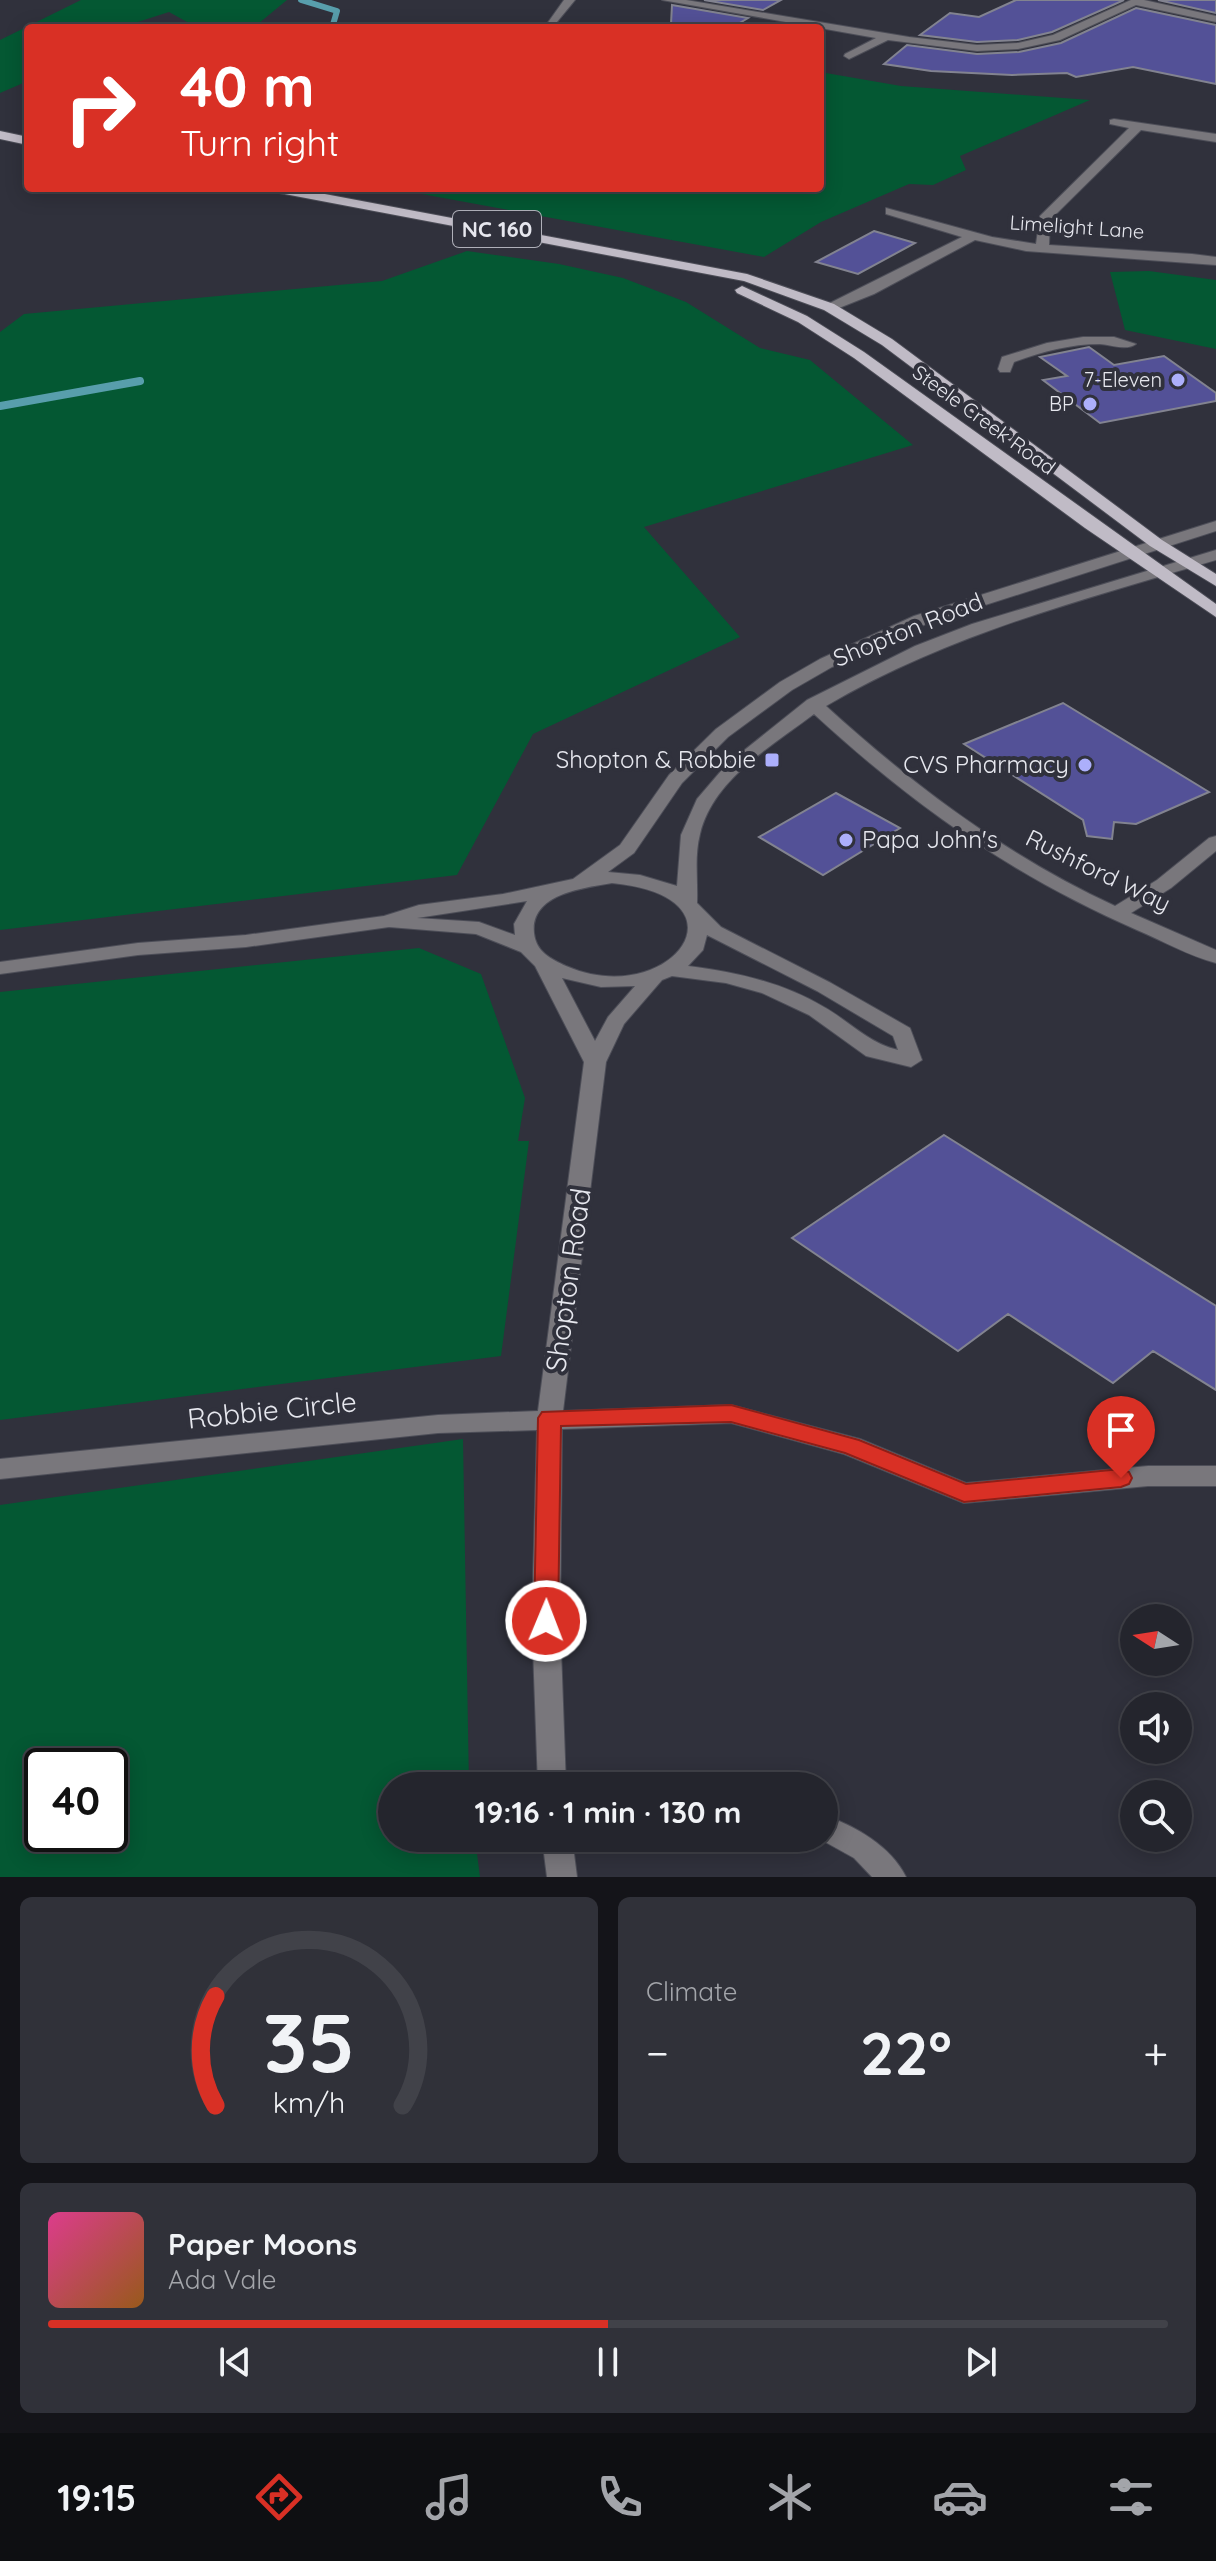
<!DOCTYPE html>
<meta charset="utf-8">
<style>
:root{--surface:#24252d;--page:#303139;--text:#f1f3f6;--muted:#a3a5aa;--line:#414249;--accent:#d93025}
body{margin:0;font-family:Quicksand,sans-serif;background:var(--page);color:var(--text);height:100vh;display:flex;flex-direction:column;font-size:30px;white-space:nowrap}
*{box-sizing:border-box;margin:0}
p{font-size:26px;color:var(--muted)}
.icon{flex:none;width:44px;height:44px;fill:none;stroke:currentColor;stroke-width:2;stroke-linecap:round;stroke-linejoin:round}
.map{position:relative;height:1877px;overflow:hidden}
.panel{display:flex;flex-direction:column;gap:20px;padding:20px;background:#141419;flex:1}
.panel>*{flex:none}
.hud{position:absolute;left:24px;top:24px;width:800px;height:168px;border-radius:8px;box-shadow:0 4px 20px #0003,0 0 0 2px var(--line);background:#d93025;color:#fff;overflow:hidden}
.needle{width:52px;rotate:282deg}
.tools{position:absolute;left:1120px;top:1604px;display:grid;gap:16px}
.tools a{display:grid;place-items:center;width:72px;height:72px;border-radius:50%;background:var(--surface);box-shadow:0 4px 20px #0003,0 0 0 2px var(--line);font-size:40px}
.speed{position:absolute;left:24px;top:1748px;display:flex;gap:16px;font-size:40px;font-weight:700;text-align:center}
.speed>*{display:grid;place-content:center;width:104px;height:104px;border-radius:50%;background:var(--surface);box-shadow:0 4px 20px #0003,0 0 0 2px var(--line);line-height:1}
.speed .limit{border:4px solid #111;border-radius:12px;background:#fff;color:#111}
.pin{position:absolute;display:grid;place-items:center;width:68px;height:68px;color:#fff;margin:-82px -34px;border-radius:50% 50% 50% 0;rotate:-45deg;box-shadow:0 0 8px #0007}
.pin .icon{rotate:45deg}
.me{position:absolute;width:88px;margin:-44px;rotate:1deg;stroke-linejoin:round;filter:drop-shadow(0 0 6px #0008)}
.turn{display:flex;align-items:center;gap:28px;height:168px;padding:0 24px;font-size:36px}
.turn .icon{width:104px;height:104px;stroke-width:2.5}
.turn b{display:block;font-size:56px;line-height:68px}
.big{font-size:60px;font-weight:700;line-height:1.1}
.panel .tile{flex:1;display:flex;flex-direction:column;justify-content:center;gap:12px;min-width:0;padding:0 28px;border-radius:12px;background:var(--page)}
.panel .dial{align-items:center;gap:0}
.dial svg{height:208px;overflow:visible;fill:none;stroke:var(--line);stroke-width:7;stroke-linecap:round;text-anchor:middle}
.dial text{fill:var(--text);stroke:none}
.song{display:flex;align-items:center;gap:24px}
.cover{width:96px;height:96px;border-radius:12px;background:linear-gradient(135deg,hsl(330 70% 55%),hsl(30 70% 35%))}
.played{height:8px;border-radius:4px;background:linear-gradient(90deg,var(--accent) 50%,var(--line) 50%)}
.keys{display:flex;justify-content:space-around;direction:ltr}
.heat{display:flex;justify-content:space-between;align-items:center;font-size:44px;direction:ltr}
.panel .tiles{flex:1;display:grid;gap:20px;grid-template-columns:1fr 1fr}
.tile:last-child{grid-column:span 2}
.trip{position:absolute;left:378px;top:1772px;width:460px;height:80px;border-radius:40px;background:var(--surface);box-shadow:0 4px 20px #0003,0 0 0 2px var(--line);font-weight:700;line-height:80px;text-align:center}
.dock{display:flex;height:128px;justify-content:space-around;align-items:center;background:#0e0f12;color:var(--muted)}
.dock .icon{width:56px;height:56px}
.dock .active{color:var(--accent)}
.dock b{font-size:36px;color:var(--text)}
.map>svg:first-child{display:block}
.green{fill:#045833;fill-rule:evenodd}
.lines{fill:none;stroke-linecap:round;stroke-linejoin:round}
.stream-far1{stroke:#589eac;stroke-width:6}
.stream{stroke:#589eac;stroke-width:8}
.building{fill:#535197;stroke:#828390;stroke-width:2}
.minor-casing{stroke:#4d4e58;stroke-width:2}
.major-casing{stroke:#4d4e58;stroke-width:2}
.minor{fill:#79777c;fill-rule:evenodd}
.major{fill:#c0bbc6;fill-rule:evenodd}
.route{fill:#d93025;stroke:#8d1f18;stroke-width:2}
.poi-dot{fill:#acaffb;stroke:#30313c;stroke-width:3}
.labels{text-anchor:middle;stroke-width:8;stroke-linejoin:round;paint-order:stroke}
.far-street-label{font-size:20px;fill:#e6e7ee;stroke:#30313c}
.far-poi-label{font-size:20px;fill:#e6e7ee;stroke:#30313c;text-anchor:end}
.shield{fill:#30313c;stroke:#afb0b9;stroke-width:2}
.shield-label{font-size:22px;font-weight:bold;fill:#e6e7ee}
.street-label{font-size:24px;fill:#e6e7ee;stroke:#30313c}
.poi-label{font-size:24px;fill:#e6e7ee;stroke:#30313c;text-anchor:end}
.near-street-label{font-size:28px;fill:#e6e7ee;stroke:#30313c}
</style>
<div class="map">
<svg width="1216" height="1877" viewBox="0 0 1216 1877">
<rect width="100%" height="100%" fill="#30313c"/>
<path class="green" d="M 81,0 L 287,0 L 253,28 L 198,28 L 169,12 L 119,28 L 28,28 L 28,81 L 0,93 L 0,40 Z
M 820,72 L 901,86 L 1090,100 L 960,156 L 966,170 L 933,185 L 909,184 L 821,222 L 764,257 L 389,188 L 820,188 Z
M 467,251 L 559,264 L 623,278 L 686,302 L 760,348 L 810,360 L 913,445 L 644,527 L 740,637 L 533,734 L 457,875 L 0,930 L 0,332 L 24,314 L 382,281 Z
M 1149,271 L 1216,280 L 1216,349 L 1125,330 L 1110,272 Z
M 419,948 L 481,974 L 525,1098 L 518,1141 L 529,1141 L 501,1356 L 0,1420 L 0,992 Z
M 463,1439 L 469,1786 L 392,1786 L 392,1838 L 475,1838 L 480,1877 L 0,1877 L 0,1505 ZM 110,1766 L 110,1834 L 42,1834 L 42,1766 Z"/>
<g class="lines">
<path class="stream-far1" d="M 301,0 L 337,11 L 332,28"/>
<path class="stream" d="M 0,406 L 140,381"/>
</g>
<path class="building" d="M 704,0 L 781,0 L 763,10 Z
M 1016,0 L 1124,0 L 1052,32 L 1018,40 L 977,42 L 920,35 L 950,13 L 979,17 Z
M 1158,0 L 1216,0 L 1216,13 Z
M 672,5 L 748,18 L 731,28 L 694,28 L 671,24 Z
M 1136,8 L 1216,25 L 1216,84 L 1133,67 L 1076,77 L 1067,73 L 1012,75 L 931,71 L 884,64 L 907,45 L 977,54 L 1019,52 L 1061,43 Z
M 874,231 L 915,243 L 858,274 L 816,262 Z
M 1089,347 L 1114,365 L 1164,356 L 1216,393 L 1216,401 L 1100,423 L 1043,380 L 1067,376 L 1040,357 Z
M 1063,703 L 1209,792 L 1136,824 L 1114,822 L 1112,839 L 1087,836 L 1083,820 L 964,744 Z
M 836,793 L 900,828 L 823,875 L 759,837 Z
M 944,1135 L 1216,1306 L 1216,1390 L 1153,1351 L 1113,1383 L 1008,1314 L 958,1351 L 792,1238 Z"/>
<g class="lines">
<g class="minor-casing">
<path id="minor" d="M 564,0 L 575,0 L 552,28 L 544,28 Z
M 662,0 L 686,0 L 909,37 L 977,45 L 1018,43 L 1053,35 L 1131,0 L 1144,0 L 1216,16 L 1216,22 L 1136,5 L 1060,40 L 1018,49 L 977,51 L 888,40 L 849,59 L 844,56 L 845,54 L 876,38 Z
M 1114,119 L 1216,134 L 1216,142 L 1141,130 L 1050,220 L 1049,245 L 1192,254 L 1216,257 L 1216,265 L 1026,251 L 975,240 L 874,294 L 834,310 L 822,307 L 962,237 L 886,214 L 886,208 L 992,237 L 1036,244 L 1040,216 L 1129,128 L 1110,124 L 1110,120 Z
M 1083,337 L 1114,337 L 1136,344 C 1127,351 1112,345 1100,344 C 1070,344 1041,352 1014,362 L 1010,372 L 1000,372 L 998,369 L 1002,357 L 1047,343 Z
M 1216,521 L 1216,531 L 926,624 L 832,667 L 792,690 L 728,737 L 682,783 L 634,853 L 608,872 L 640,875 L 677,886 L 681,835 L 697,799 L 727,764 L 807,700 L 915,646 L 972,624 L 1216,550 L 1216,560 C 1082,600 948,634 826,706 C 914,786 1007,856 1115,906 L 1157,880 L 1209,838 L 1216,836 L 1216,851 L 1171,888 L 1131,913 L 1216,950 L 1216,963 C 1189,956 1163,941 1137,930 C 1013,876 914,806 814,714 C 772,746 713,779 700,834 C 694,857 698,880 697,903 L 721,927 L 831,983 L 910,1028 L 922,1060 L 911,1067 L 866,1056 L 809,1015 L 762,993 L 726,983 L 672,976 L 662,980 L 624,1024 L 606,1062 L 563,1411 L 731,1405 L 860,1439 L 966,1483 L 1148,1466 L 1216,1466 L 1216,1486 L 1148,1486 L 964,1503 L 844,1454 L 731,1423 L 562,1429 L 560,1621 L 566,1786 L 538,1786 L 532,1621 L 537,1430 L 438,1433 L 0,1479 L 0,1459 L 438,1415 L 538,1411 L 584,1062 L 535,966 L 521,952 L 476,934 L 389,927 L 246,947 L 138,955 L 0,974 L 0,962 L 138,943 L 246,935 L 384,916 L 419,905 L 503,894 L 573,879 L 620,845 L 669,775 L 716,729 L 780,682 L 820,659 L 914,616 ZM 612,883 C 756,897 669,1011 566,966 C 551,959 536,952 534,933 C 530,894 583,888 612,883 ZM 527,901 L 514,924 L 515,935 L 479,922 L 417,918 ZM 707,935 L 817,991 L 893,1036 L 898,1050 C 868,1043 849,1021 824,1007 C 782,982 735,972 688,966 L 703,950 ZM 562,978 L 601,987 L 635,986 L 608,1017 L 595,1041 Z
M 824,1815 C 855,1826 891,1846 906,1877 L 872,1877 L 854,1858 L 818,1838 L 824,1838 Z
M 542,1838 L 572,1838 L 577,1877 L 547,1877 Z"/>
</g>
<g class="major-casing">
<path id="major" d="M 0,131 L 28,137 L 28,145 L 0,139 Z
M 268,188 L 293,188 L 747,274 L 834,304 L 892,339 L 1162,540 L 1216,574 L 1216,586 L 1150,546 L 882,345 L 824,310 L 744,281 L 274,192 Z
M 742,286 L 807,316 L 864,352 L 1216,604 L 1216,617 L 1085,528 L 854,358 L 798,322 L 737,293 L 735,290 Z"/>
</g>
<use href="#minor" class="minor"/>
<use href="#major" class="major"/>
</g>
<path class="route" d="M 731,1405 L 859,1440 L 966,1484 L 1121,1469 L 1129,1472 L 1132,1478 L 1129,1484 L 1121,1487 L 964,1502 L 845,1453 L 731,1422 L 561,1426 L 558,1621 L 555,1628 L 546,1631 L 538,1628 L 534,1621 L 538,1418 L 542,1412 Z"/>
<g class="poi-dot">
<circle cx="1178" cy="380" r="8"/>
<circle cx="1090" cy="404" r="8"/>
<rect x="764" y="752" width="16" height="16" rx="4"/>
<circle cx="1085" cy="765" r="8"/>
<circle cx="846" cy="840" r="8"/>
</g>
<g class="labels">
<g class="far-street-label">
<text transform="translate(1077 227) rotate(4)" y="7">Limelight Lane</text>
<text transform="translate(984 420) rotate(36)" y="7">Steele Creek Road</text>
</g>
<g class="far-poi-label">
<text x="1162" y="387">7-Eleven</text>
<text x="1074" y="411">BP</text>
</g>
<rect class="shield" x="453" y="211" width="88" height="36" rx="6"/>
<g class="shield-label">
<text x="497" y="237">NC 160</text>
</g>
<g class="street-label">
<text transform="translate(908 630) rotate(-22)" y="8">Shopton Road</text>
<text transform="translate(1098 871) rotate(26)" y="8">Rushford Way</text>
</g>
<g class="poi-label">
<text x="756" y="768">Shopton &amp; Robbie</text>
<text x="1069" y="773">CVS Pharmacy</text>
<text x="862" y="848" text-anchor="start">Papa John's</text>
</g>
<g class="near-street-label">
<text transform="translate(568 1280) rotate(-82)" y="10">Shopton Road</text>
<text transform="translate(272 1410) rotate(-6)" y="10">Robbie Circle</text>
</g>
</g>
</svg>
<div class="tools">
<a><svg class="needle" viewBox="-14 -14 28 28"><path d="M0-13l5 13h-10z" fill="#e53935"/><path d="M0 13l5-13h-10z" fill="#a3a5aa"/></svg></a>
<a><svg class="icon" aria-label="sound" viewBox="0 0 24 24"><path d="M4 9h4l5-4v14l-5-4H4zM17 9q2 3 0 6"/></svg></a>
<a><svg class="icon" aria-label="search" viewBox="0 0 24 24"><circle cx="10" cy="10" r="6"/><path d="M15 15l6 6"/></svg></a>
</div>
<div class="speed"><div class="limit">40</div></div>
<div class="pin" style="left:1121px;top:1478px;background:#d93025"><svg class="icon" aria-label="arrive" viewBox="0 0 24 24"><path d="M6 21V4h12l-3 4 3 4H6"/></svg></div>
<svg class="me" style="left:546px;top:1621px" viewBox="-20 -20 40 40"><circle r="17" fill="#d93025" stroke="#fff" stroke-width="3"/><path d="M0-11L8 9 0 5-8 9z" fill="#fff"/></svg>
<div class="trip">19:16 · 1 min · 130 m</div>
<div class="hud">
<div class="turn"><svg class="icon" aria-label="right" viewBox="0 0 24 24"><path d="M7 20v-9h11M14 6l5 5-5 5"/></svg><div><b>40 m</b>Turn right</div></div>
</div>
</div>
<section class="panel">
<div class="tiles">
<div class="tile dial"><svg viewBox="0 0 100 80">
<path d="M14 69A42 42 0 1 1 86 69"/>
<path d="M14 69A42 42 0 0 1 14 27" stroke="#d93025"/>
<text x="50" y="56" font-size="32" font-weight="700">35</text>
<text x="50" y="72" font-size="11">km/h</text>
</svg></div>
<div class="tile"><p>Climate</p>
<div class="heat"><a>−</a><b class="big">22°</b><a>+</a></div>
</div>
<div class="tile">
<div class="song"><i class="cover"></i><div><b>Paper Moons</b><p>Ada Vale</p></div></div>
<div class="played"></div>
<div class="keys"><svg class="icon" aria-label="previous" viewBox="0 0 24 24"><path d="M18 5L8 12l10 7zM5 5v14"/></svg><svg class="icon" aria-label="pause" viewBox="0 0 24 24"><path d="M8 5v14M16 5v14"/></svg><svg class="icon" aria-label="next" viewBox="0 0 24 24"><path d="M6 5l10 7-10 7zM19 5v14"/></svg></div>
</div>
</div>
</section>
<nav class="dock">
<b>19:15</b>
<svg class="icon active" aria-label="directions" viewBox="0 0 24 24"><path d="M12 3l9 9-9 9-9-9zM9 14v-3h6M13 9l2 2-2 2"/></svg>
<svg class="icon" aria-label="music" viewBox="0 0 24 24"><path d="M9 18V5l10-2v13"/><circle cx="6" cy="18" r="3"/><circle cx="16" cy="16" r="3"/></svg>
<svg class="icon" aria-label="phone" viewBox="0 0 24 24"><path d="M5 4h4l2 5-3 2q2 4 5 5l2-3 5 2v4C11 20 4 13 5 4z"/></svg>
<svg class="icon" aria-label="climate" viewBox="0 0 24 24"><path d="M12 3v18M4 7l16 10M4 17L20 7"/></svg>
<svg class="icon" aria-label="car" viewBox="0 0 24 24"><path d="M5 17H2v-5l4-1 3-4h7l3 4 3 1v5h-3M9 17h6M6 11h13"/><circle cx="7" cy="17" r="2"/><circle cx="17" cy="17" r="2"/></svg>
<svg class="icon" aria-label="filters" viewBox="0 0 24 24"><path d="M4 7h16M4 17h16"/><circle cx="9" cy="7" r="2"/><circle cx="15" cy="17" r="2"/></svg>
</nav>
